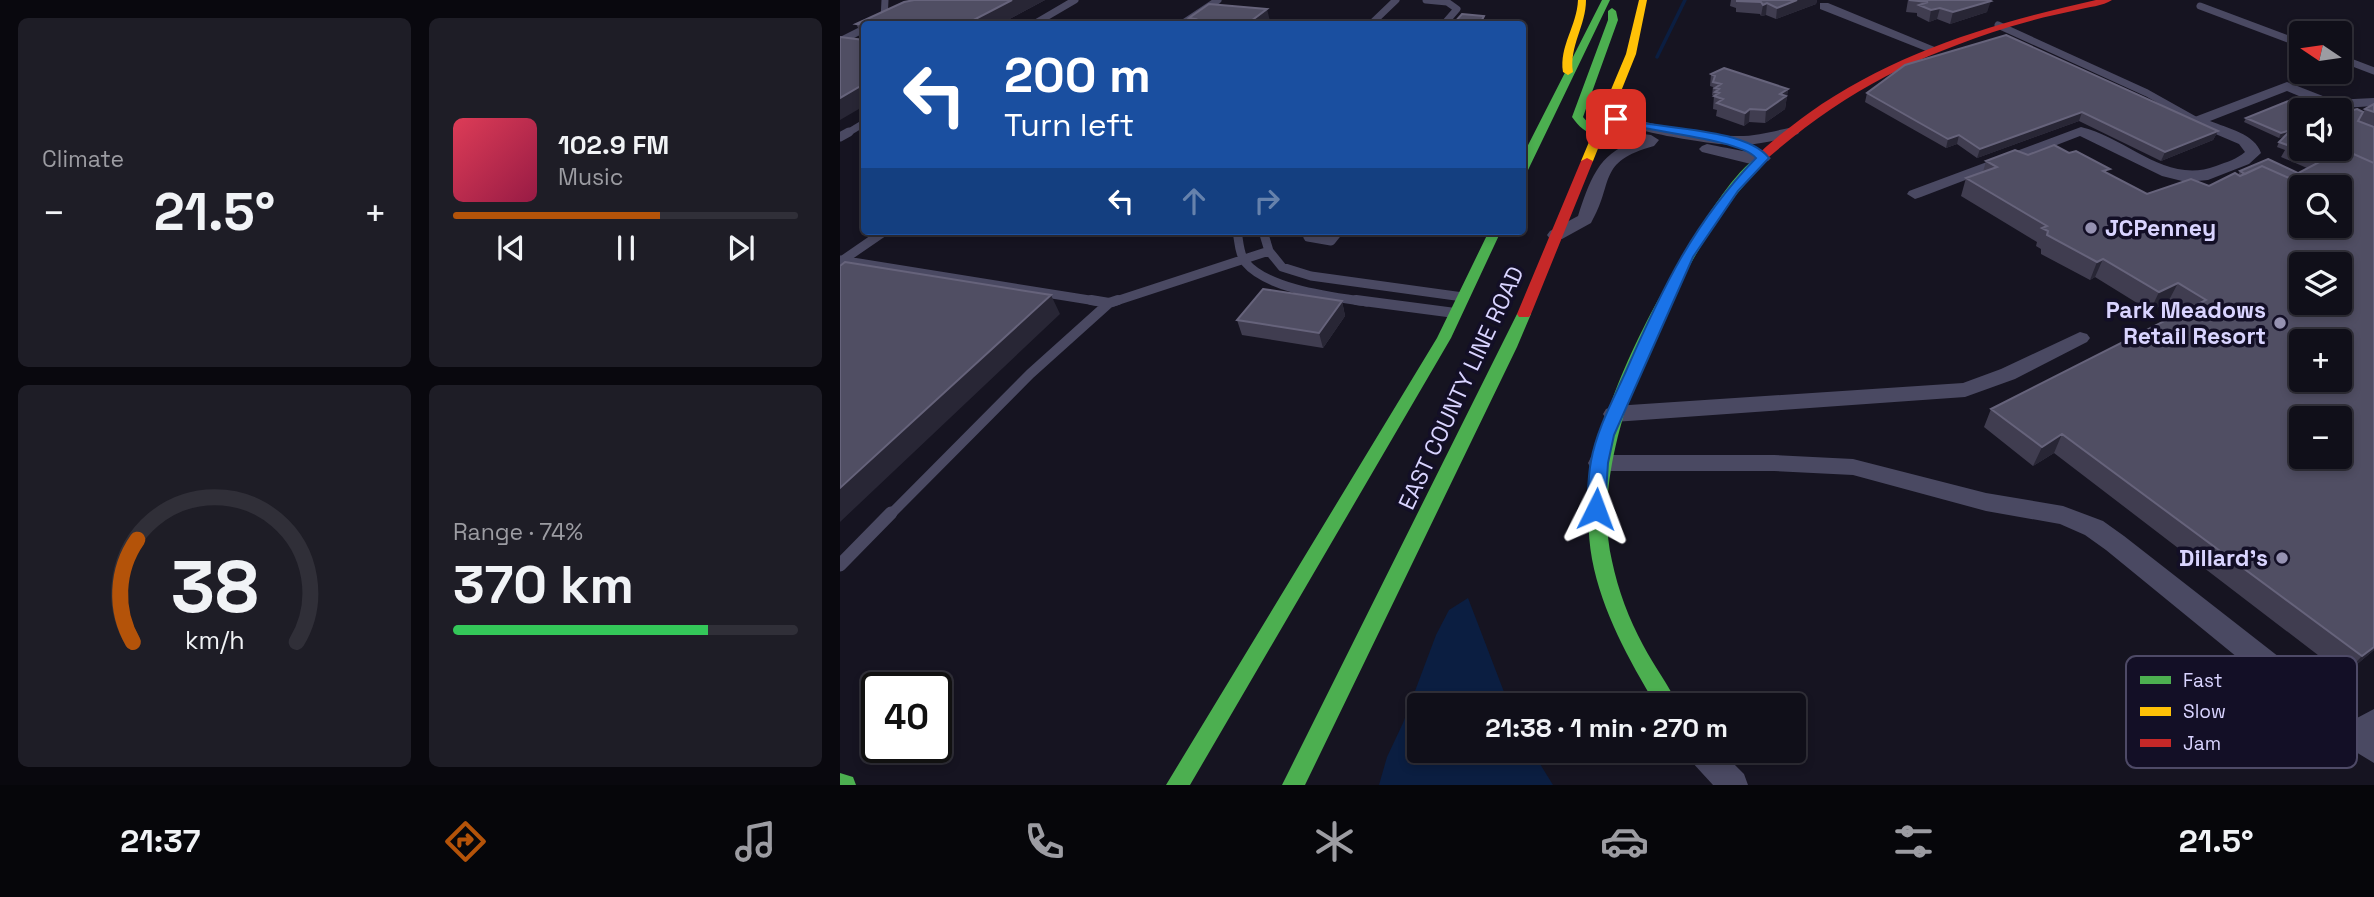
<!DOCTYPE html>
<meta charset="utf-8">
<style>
:root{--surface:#100f19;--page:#1e1d26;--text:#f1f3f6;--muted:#9c9ca2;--line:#302f38;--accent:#b45309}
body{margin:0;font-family:"Space Grotesk",sans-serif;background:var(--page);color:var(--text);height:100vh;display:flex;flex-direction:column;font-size:26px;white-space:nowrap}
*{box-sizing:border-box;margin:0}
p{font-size:23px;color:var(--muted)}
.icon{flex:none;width:38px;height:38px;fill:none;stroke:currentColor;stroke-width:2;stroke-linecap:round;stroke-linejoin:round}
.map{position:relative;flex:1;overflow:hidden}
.panel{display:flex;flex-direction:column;gap:18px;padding:18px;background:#09080e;width:840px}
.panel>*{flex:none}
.banner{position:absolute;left:21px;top:21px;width:665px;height:214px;border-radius:7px;box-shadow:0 4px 10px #0003,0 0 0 2px var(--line);background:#1a4fa0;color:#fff;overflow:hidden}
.needle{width:46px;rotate:283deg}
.buttons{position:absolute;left:1449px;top:21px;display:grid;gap:14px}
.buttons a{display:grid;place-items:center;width:63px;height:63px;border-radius:7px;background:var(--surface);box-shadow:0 4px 10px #0003,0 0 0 2px var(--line);font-size:35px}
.speed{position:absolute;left:21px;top:672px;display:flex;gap:14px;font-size:35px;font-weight:700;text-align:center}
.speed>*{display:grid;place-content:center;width:91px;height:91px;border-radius:50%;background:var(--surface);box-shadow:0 4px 10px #0003,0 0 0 2px var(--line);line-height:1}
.speed .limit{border:4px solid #111;border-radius:10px;background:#fff;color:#111}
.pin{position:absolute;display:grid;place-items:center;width:60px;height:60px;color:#fff;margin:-30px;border-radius:14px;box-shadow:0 4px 10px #0006}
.me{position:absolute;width:77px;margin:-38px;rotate:3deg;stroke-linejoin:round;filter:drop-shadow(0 0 5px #0008)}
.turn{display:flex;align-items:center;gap:24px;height:147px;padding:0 28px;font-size:32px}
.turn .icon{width:91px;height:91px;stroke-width:2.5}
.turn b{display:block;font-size:49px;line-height:60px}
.lanes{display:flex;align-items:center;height:66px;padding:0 28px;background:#0003;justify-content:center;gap:35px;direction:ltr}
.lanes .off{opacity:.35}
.big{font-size:52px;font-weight:700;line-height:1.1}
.panel .widget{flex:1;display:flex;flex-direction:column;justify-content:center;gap:10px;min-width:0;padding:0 24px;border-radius:10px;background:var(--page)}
.panel .dial{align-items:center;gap:0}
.dial svg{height:182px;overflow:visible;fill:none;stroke:var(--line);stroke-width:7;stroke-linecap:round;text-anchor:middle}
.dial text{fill:var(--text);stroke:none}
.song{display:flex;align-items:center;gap:21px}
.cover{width:84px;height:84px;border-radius:10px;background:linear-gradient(135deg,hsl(350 70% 55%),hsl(340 70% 35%))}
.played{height:7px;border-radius:4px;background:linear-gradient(90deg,var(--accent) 60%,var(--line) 60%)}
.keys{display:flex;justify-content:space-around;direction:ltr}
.heat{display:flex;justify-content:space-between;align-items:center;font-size:38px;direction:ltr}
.charge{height:10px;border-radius:5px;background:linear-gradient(90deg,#34c759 74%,var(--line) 0)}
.panel .tiles{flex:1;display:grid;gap:18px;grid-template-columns:repeat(2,1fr)}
.trip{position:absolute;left:567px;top:693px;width:399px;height:70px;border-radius:7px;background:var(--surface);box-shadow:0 4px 10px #0003,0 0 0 2px var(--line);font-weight:700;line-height:70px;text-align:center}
.dock{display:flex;height:112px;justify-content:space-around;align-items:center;background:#06060a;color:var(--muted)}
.dock .icon{width:49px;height:49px}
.dock .selected{color:var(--accent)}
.dock b{font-size:32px;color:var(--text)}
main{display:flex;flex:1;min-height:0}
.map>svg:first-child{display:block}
.water{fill:#0b1e41}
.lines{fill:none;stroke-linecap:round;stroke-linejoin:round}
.stream{stroke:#0b1e41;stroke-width:3.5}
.lane-far3{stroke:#4a4962;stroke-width:7}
.lane-far2{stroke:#4a4962;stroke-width:9}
.lane-far1{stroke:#4a4962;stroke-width:10}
.lane{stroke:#4a4962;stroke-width:13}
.street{fill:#4a4962;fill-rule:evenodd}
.fast{fill:#4caf50;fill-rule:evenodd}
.slow{fill:#ffc107;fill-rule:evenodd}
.jam{fill:#c62828;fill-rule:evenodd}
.wall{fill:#403d50}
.shaded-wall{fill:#282635}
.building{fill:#504e63;stroke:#66637b;stroke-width:2;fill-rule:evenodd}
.route{fill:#1a73e8;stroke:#114b97;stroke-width:2}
.poi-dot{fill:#9591b1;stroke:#130f26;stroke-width:2.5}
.labels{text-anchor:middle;stroke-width:7;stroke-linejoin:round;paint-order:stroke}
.poi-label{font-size:23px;font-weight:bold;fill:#d9d4ff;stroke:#130f26;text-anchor:end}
.street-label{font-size:23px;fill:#d9d4ff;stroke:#130f26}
.key{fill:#130f26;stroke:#4e4a67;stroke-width:2}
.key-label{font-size:19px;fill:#d9d4ff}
</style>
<main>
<section class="panel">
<div class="tiles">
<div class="widget"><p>Climate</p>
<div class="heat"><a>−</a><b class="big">21.5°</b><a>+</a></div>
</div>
<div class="widget">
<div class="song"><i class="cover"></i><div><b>102.9 FM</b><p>Music</p></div></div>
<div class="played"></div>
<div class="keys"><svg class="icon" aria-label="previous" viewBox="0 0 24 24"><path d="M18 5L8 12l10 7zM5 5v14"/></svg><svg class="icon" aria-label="pause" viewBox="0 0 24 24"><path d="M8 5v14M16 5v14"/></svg><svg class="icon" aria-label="next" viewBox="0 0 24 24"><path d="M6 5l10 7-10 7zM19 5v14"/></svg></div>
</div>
<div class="widget dial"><svg viewBox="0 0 100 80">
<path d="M14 69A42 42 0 1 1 86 69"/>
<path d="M14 69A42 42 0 0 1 16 24" stroke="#b45309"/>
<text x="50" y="56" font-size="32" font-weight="700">38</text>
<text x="50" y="72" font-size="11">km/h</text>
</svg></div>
<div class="widget"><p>Range · 74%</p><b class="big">370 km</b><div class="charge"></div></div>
</div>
</section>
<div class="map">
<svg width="1534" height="785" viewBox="0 0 1534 785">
<rect width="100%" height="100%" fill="#161421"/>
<path class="water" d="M 628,598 L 669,705 L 579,705 L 579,751 L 692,751 L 713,785 L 539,785 L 547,757 L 563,723 L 596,635 L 609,610 Z"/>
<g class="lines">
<path class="stream" d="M 817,57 L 845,0"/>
<path class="lane-far3" d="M 586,0 L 607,2 L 617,9 L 604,24
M 1360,6 L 1461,44
M 34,24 L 44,20 L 45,0
M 194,24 L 235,0
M 342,24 L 378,0
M 531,24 L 556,0
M 1158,25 L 1307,93 L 1357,121
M 0,41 L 24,29
M 1500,58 L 1534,71
M 6,134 L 24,123"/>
<path class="lane-far2" d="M 0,137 L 9,132
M 397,231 C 399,241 399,254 405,262 C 428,290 494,297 527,302
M 423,231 L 429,251 L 442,267 L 471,276 L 623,297
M 466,231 L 468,237 L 491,241 L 499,231
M 0,260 L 262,302
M 0,262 L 45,231
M 273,302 L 429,251"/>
<path class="lane-far1" d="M 516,300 L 615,313
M 269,303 L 278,300
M 50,515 L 190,374 L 269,303 L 251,300"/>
<path class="lane" d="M 0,565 L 51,513"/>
<path class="street" d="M 980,3 L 988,3 L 1097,48 L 1091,52 L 1086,51 L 980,9 Z
M 1447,82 L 1493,100 L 1534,98 L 1534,106 L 1472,110 L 1473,106 L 1478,104 L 1447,91 L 1370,121 C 1387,128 1415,134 1421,153 L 1409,164 L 1368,180 L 1346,182 L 1322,176 L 1240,136 L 1081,197 L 1075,199 L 1067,194 L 1069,191 L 1241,127 C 1288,138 1326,185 1376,166 C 1387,162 1397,159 1405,152 L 1399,144 L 1352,124 L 1350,121 L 1352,118 Z
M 775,92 L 782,96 L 781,115 C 808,124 866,136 894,136 C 914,137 934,131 953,127 L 960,131 L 958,134 C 937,140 916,146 894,145 C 872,145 780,130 767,117 L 768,96 Z
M 758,128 L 811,135 L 819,140 L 814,146 C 756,162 775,182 751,223 L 722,239 L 710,239 L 707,235 L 710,231 L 738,216 C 749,183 758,152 795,142 L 753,135 L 751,132 Z
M 867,144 C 879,147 926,154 931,158 L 928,161 L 911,164 L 862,152 L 859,149 L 862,146 Z
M 1240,332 L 1247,334 L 1250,338 L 1247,342 L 1175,379 L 1125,397 L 774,422 L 766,419 L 763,414 L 766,409 L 774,406 L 1123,383 L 1161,369 Z
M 759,455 L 934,455 L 1013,459 L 1146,493 L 1223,506 L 1263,521 L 1284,536 L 1517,718 L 1534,709 L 1534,763 L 1506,746 L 1266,550 L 1245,535 L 1220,524 L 1146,511 L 1013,475 L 934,471 L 759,471 L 751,469 L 748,463 L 751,457 Z
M 846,751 L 881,751 L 904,774 L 908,785 L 873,785 L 851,761 Z"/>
<path class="fast" d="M 762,0 L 770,0 L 688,170 L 682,173 L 682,157 Z
M 772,8 L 776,11 L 778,20 L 743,117 L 750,125 L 762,130 L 762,134 C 748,136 739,127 732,117 L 768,20 L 768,11 Z
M 918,158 L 924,161 C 910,179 894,196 881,215 C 823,300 747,457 772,561 C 778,590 789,619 803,645 C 814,666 828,684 838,705 L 816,705 C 789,660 762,612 752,559 C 733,455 795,337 847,249 C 859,229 898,165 918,158 Z
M 649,231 L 661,231 L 611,338 L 350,785 L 326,785 L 597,338 Z
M 684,310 L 691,314 L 677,347 L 465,785 L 442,785 L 677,314 Z
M 0,773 L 13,777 L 16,785 L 0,785 Z"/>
<path class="slow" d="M 738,0 L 746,0 C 746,26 729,46 733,72 L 728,75 L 723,72 C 719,46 737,26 738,0 Z
M 799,0 L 807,0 L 796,54 L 753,161 L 751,163 L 743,163 L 741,161 L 786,54 Z"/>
<path class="jam" d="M 1256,0 L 1272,0 C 1263,6 1248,7 1237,10 C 1214,15 1191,20 1169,27 C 1068,59 1002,93 922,163 L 914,163 L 912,161 C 928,143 950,127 969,113 C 1055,52 1154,23 1256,0 Z
M 747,158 L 753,161 L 691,314 L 689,317 L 679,317 L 677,314 L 741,161 Z"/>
</g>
<path class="wall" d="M 74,0 L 205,0 L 160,24 L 24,24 L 24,39 L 16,24 Z
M 891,0 L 897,0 L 896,4 L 897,0 L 977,0 L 976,4 L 936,19 L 926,15 L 921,16 L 920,14 L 896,12 L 896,8 L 890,6 Z
M 1068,0 L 1149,0 L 1147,12 L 1110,24 L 1097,19 L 1089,22 L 1077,16 L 1077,13 L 1066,12 Z
M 1065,65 L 1378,131 L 1373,140 L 1321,161 L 1239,121 L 1137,158 L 1117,144 L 1106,148 L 1025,102 L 1027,93 Z
M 871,74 L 948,89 L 945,109 L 925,123 L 909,122 L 904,126 L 876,116 L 877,110 L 873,109 L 874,95 L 872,95 L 873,87 L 870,86 Z
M 1534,104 L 1534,650 L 1504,675 L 1214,453 L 1193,466 L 1144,427 L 1151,409 L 1344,311 L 1328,302 L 1310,311 L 1255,277 L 1250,280 L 1201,254 L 1201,249 L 1196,246 L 1197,242 L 1121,196 L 1126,178 L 1143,172 L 1146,161 L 1188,155 L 1268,174 L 1307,194 L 1369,186 L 1398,175 L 1400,171 L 1458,173 L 1467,168 L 1441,157 L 1445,150 L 1437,147 L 1439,142 L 1446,136 L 1439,138 L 1404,122 L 1406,118 L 1461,110 L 1461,149 L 1500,149 L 1525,109 Z
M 502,301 L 505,316 L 483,348 L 402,335 L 397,320 Z"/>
<path class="shaded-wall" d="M 172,0 L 205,0 L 160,24 L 126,24 Z
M 957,0 L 977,0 L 976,4 L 936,19 L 937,8 Z
M 1151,1 L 1147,12 L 1110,24 L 1113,12 Z
M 927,3 L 926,15 L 921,16 L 923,5 Z
M 1100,8 L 1097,19 L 1089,22 L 1091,10 Z
M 427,9 L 430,21 L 425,24 L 407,24 Z
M 24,84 L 24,106 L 0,120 L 0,98 Z
M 948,89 L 945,109 L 925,123 L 926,110 L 937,94 Z
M 910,109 L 909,122 L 904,126 L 905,113 Z
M 1242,112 L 1239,121 L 1137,158 L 1140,149 Z
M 1451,130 L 1449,135 L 1439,138 L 1441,133 Z
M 1378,131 L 1373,140 L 1321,161 L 1325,152 Z
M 1119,135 L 1117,144 L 1106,148 L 1108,139 Z
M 1263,259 L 1255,277 L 1250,280 L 1257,262 Z
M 1338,283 L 1328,302 L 1310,311 L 1319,292 Z
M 211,295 L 220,314 L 0,522 L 0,488 Z
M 502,301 L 505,316 L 483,348 L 479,333 Z
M 1222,434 L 1214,453 L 1193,466 L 1202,447 Z
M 1534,647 L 1534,650 L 1504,675 L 1522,656 Z"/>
<path class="building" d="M 74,0 L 172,0 L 126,24 L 24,25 L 16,24 L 64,2 Z
M 897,0 L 957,0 L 937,8 L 927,3 L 923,5 L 921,2 L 897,1 Z
M 1069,0 L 1149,0 L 1151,1 L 1113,12 L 1100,8 L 1091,10 L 1079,5 L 1088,2 Z
M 369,4 L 427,9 L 407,24 L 346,24 L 355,19 L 349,18 Z
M 622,14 L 644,16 L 640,24 L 613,24 Z
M 1166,35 L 1378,131 L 1325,152 L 1242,112 L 1140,149 L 1119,135 L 1108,139 L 1027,93 L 1065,65 Z
M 0,37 L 24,40 L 24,84 L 0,98 Z
M 884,68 L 948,89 L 940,94 L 946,96 L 926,110 L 910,109 L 905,113 L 877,103 L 883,99 L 874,96 L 879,93 L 875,92 L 879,89 L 875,88 L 881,84 L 873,82 L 875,76 L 871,74 Z
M 1451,100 L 1477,110 L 1461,110 L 1461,134 L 1450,140 L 1447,145 L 1439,142 L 1451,130 L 1441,133 L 1406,118 Z
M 1534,104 L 1534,112 L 1525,109 Z
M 1517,109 L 1523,112 L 1518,121 L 1534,127 L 1534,163 L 1500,148 L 1500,113 Z
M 1461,134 L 1461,145 L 1450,140 Z
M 1214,145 L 1229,153 L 1236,151 L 1270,169 L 1263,171 L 1307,194 L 1351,179 L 1369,186 L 1395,173 L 1400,176 L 1422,166 L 1449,178 L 1489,157 L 1471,149 L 1500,148 L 1534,163 L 1534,647 L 1522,656 L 1222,434 L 1202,447 L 1151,409 L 1366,300 L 1338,283 L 1319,292 L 1263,259 L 1257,262 L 1207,235 L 1208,231 L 1202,228 L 1207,226 L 1126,178 L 1157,167 L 1146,161 L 1175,150 L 1188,155 ZM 1461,187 L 1500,187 L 1500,226 L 1461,226 ZM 1461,264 L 1500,264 L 1500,303 L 1461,303 ZM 1461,341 L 1500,341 L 1500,380 L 1461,380 ZM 1461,418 L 1500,418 L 1500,457 L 1461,457 Z
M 1428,159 L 1458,173 L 1449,178 L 1422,166 L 1405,174 L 1400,171 Z
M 5,262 L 211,295 L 0,488 L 0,266 Z
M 423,289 L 502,301 L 479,333 L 397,320 Z"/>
<path class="route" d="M 776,115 C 785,118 794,121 803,123 C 836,129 908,131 929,158 L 898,191 L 853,257 L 774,435 L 768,463 L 765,509 L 762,514 L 750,514 L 747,509 C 748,493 748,477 751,461 C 757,429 773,400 786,371 C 822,289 853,223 916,158 C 901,139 802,131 773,121 L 773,116 Z"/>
<g class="poi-dot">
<circle cx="1251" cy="228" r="7"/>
<circle cx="1440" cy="323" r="7"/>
<circle cx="1442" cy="558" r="7"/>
</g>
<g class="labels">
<g class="poi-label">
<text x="1265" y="236" text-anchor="start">JCPenney</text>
<text x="1426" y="318">Park Meadows<tspan x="1426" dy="26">Retail Resort</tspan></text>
<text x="1428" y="566">Dillard's</text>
</g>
<g class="street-label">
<text transform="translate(621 388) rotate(-65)" y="8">EAST COUNTY LINE ROAD</text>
</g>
</g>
<rect x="1286" y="656" width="231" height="112" rx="10" class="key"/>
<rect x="1300" y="676" width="31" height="8" fill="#4caf50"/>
<rect x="1300" y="707" width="31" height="9" fill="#ffc107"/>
<rect x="1300" y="739" width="31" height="8" fill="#c62828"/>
<g class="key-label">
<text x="1343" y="687">Fast</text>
<text x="1343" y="718">Slow</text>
<text x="1343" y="750">Jam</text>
</g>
</svg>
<div class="buttons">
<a><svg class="needle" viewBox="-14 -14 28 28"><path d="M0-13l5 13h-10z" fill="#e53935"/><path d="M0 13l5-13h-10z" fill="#9c9ca2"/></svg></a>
<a><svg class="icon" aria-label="sound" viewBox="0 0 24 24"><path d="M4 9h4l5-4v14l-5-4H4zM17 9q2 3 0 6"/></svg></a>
<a><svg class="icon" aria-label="search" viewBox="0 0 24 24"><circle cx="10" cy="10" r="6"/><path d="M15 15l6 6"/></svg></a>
<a><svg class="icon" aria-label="layers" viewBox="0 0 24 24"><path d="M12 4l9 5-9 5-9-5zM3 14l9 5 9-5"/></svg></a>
<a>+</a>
<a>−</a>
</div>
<div class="speed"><div class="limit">40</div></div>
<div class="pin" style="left:776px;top:119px;background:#d93025"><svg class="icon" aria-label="arrive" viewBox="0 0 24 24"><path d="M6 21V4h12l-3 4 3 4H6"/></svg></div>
<svg class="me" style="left:756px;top:509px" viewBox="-20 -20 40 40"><path d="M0-17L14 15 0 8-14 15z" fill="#1a73e8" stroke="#fff" stroke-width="4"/></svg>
<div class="trip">21:38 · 1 min · 270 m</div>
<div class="banner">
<div class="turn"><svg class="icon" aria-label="left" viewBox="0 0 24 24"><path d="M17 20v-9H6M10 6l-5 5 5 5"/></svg><div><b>200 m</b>Turn left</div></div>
<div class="lanes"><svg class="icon" aria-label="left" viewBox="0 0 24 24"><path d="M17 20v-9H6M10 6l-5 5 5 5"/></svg><svg class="icon off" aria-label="ahead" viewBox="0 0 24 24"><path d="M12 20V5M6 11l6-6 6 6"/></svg><svg class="icon off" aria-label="right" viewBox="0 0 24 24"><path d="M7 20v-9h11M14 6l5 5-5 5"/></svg></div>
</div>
</div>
</main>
<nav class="dock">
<b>21:37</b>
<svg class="icon selected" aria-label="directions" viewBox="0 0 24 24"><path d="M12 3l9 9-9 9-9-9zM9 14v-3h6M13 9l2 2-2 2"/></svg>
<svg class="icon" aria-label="music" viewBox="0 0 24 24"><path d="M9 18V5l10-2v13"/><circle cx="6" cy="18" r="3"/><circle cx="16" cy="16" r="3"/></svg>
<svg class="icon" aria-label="phone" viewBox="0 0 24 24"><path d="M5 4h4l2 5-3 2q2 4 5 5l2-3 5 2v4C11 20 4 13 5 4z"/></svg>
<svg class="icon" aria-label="climate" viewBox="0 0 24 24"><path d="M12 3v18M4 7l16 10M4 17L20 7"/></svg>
<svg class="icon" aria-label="car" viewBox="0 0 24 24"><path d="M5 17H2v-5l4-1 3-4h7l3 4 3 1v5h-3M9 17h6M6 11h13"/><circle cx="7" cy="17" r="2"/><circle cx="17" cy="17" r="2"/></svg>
<svg class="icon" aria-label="filters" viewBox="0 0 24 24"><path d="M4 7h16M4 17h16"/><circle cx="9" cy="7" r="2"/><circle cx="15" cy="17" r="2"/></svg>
<b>21.5°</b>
</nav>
